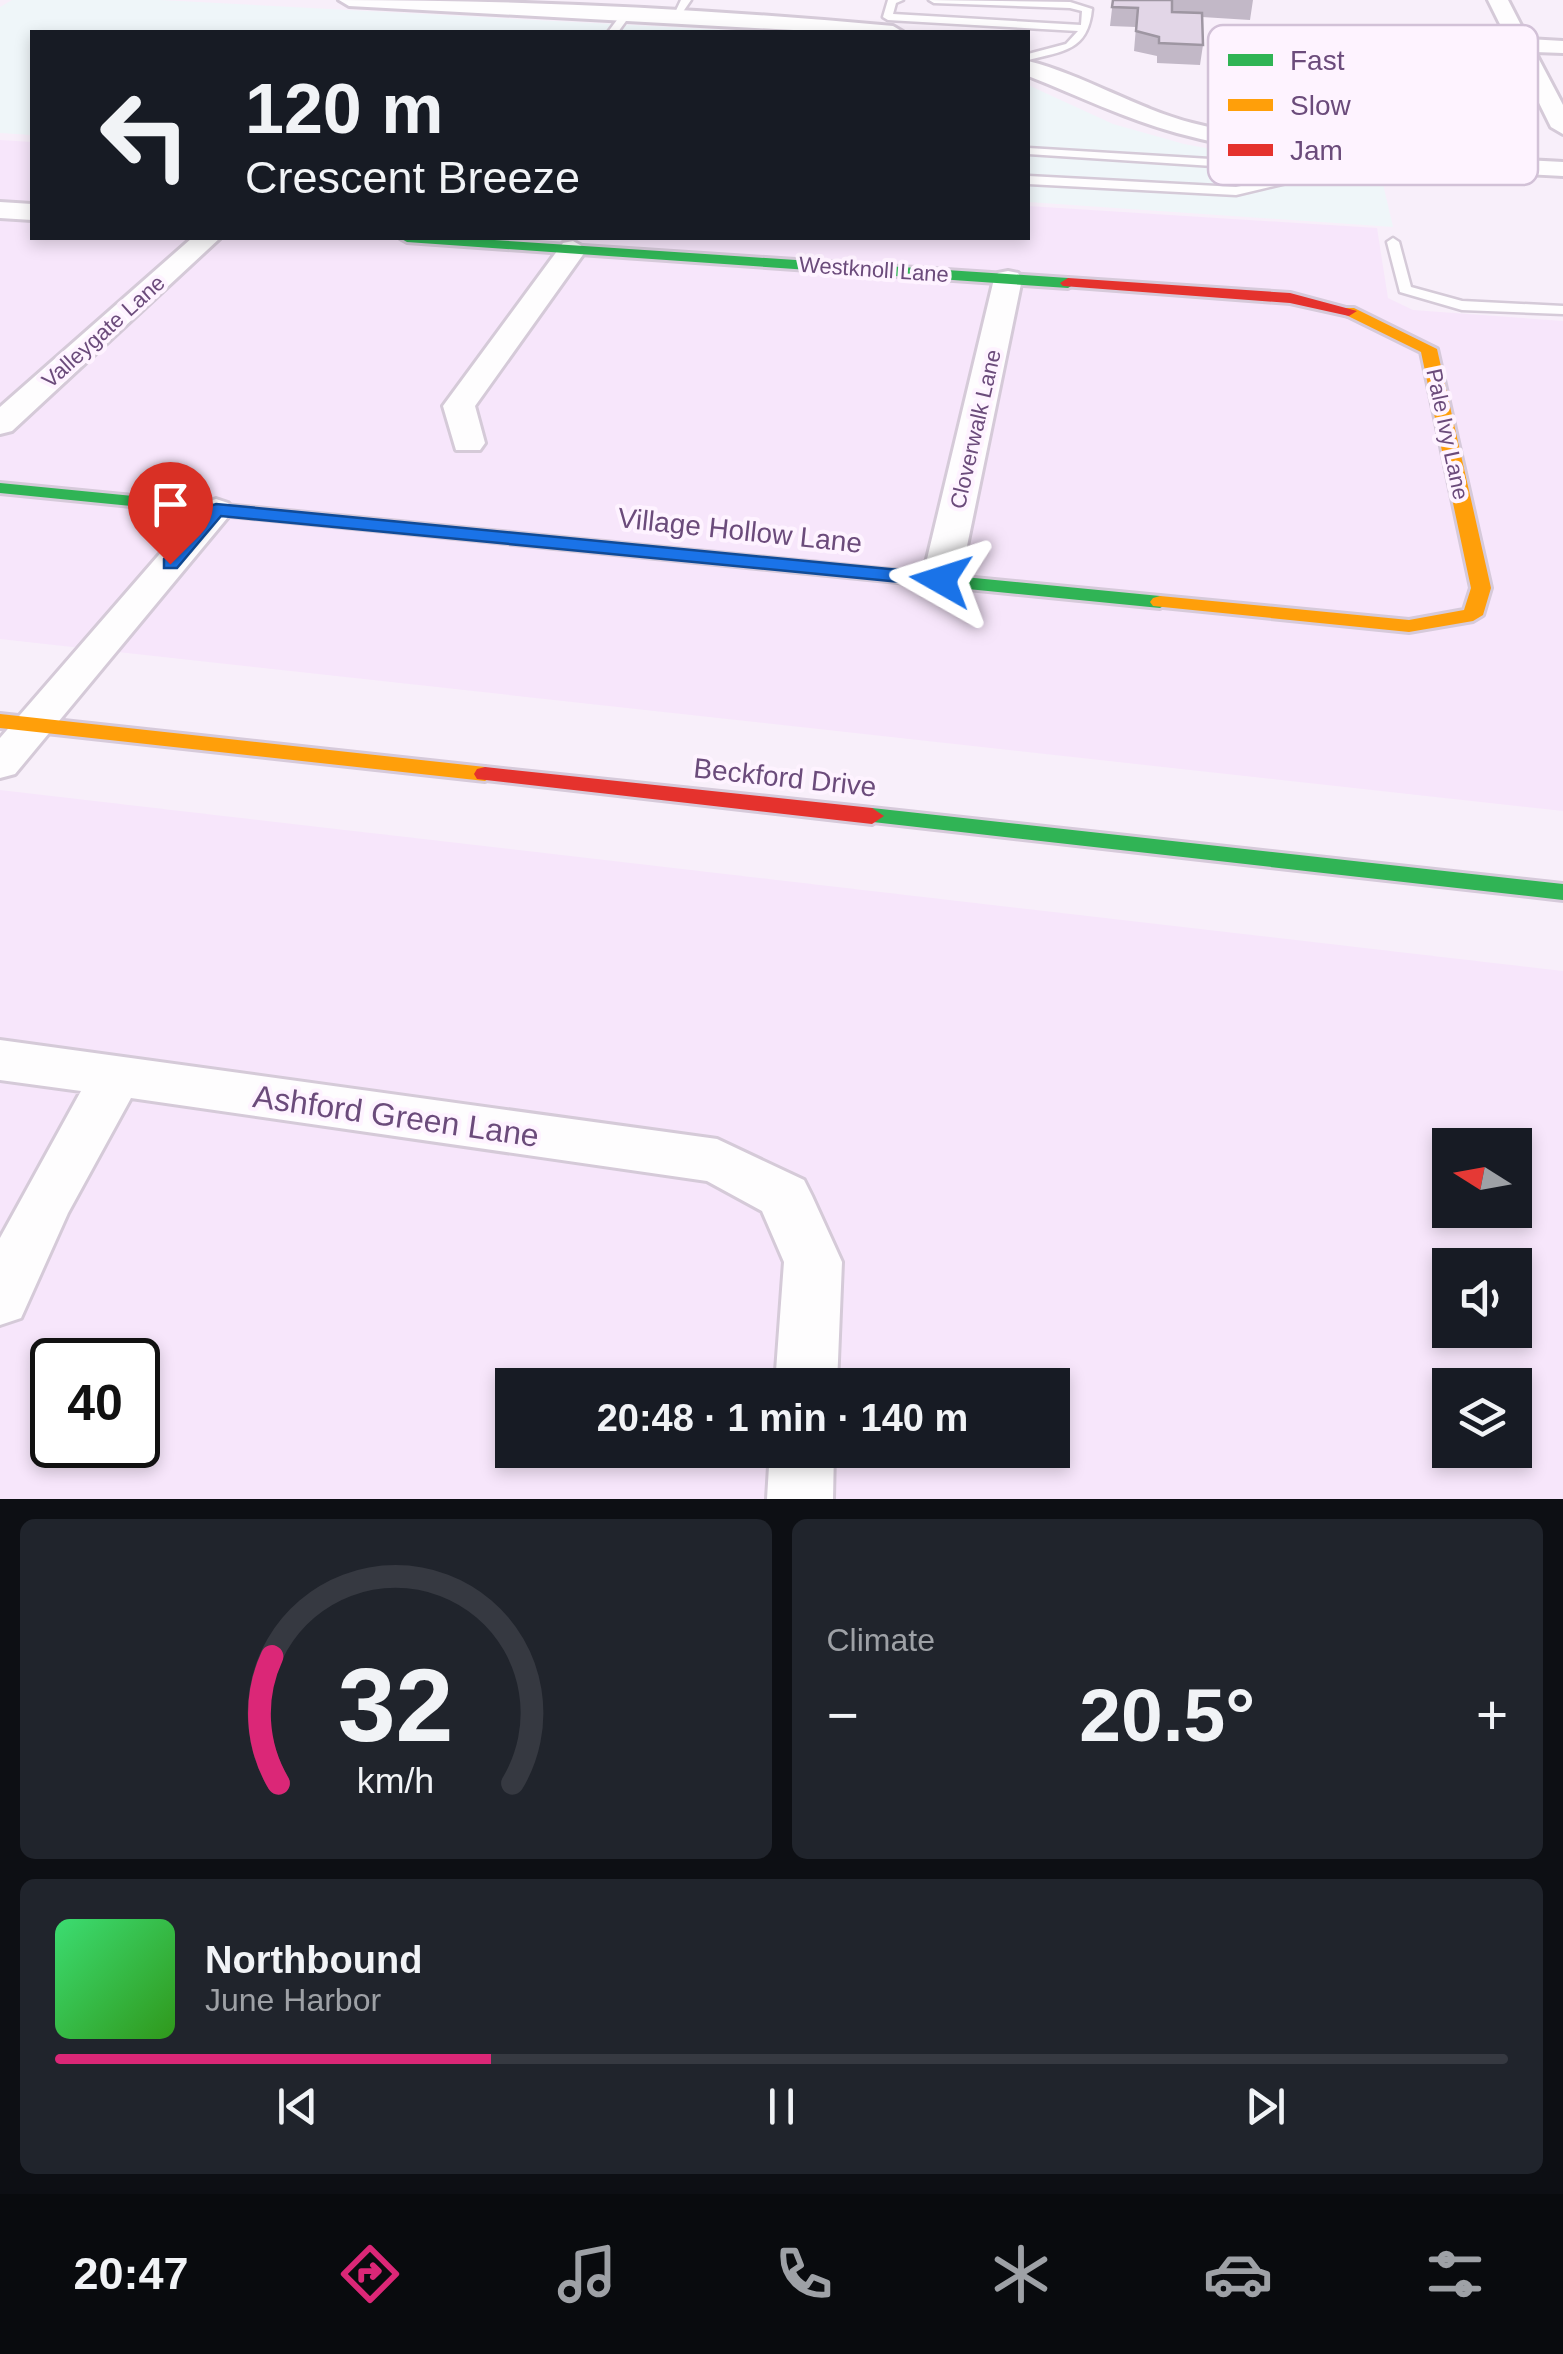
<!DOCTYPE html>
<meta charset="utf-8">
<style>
:root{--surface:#171b24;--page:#20242c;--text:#f1f3f6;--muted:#9ea1a6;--line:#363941;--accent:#db2777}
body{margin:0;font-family:Arial,sans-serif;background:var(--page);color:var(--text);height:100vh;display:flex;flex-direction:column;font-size:38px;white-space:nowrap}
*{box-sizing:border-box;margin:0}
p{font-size:32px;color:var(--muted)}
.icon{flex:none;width:55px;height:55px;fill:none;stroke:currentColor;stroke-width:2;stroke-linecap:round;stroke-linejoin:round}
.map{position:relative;height:1499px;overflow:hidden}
.drawer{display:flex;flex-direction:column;gap:20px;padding:20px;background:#0d0f14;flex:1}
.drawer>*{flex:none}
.top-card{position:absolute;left:30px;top:30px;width:1000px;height:210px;border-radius:0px;box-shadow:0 5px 15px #0003;background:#171b24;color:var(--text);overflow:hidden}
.needle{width:65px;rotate:281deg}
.tools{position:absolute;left:1432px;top:1128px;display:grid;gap:20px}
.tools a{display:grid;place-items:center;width:100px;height:100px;border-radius:0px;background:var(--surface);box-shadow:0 5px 15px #0003;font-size:50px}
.speed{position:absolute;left:30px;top:1338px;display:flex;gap:20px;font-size:50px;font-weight:700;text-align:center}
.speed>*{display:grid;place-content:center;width:130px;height:130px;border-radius:50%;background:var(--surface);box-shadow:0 5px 15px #0003;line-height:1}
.speed .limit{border:5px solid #111;border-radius:15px;background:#fff;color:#111}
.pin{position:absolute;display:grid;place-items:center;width:85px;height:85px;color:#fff;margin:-102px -42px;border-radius:50% 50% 50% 0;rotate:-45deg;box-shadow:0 0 10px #0007}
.pin .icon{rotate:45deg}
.me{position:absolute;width:110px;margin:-55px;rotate:276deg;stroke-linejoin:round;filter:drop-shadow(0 0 8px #0008)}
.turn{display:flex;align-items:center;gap:35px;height:210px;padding:0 50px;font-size:45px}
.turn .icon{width:130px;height:130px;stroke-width:2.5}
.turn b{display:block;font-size:70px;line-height:85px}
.big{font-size:75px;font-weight:600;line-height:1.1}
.drawer .tile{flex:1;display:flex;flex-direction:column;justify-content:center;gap:15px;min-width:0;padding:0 35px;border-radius:15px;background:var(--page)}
.drawer .dial{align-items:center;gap:0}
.dial svg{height:260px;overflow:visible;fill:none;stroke:var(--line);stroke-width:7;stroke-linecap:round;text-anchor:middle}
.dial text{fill:var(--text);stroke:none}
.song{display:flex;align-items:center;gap:30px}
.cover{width:120px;height:120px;border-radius:15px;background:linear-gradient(135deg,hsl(140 70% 55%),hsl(110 70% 35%))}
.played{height:10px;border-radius:5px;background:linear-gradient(90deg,var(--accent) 30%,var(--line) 30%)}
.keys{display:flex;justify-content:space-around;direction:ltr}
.heat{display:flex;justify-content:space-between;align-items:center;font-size:55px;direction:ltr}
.drawer .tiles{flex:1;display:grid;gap:20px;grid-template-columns:1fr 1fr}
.tile:last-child{grid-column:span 2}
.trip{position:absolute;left:495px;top:1368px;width:575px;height:100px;border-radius:0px;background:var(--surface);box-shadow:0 5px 15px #0003;font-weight:600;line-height:100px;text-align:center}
.tabs{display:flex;height:160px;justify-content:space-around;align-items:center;background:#090b0e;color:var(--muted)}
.tabs .icon{width:70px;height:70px}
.tabs .current{color:var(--accent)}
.tabs b{font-size:45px;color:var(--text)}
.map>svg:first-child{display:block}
.residential{fill:#f7e6fb;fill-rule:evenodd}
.education{fill:#eff6f9}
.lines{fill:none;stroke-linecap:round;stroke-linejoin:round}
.lane-casing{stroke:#d5cad8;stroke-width:5}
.street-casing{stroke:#d5cad8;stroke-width:6}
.fast-casing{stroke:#d6cada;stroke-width:6}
.slow-casing{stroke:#d6cada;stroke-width:6}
.jam-casing{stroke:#d6cada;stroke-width:6}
.lane{fill:#fefdfe;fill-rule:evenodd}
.street{fill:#fefdfe;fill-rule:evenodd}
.fast{fill:#30b455;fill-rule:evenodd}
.slow{fill:#ff9f0a;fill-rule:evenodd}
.jam{fill:#e5322d;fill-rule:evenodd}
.wall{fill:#c2b8c7}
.building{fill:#e2d6e7;stroke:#9e96a2;stroke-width:2.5}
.route{fill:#1a73e8;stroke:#114b97;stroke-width:2.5}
.labels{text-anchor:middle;stroke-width:8;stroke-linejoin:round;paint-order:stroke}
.far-street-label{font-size:22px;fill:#6b4b7b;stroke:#fef3ff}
.street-label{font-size:28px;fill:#6b4b7b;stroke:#fef3ff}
.near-street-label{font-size:32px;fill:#6b4b7b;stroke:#fef3ff}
.key{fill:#fef3ff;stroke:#d2c1d7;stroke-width:2.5}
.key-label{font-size:28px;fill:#6b4b7b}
</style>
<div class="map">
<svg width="1563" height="1499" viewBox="0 0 1563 1499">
<rect width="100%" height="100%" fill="#f8effa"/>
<path class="residential" d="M 0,140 L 32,142 L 32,238 L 1028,238 L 1028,206 L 1377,228 L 1388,298 L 1413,310 L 1563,321 L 1563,811 L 0,639 Z
M 0,790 L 1563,971 L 1563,1499 L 0,1499 ZM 1450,1145 L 1515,1145 L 1515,1210 L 1450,1210 ZM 1450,1265 L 1515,1265 L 1515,1330 L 1450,1330 ZM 52,1360 L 138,1360 L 138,1445 L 52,1445 ZM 512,1385 L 1052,1385 L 1052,1450 L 512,1450 ZM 1450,1385 L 1515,1385 L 1515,1450 L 1450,1450 Z"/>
<path class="education" d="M 12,0 L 160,0 L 764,32 L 32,32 L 32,135 L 0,133 L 0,7 Z
M 1028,85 L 1113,124 L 1184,144 L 1265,159 L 1380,171 L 1393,227 L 1028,202 Z"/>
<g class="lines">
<g class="lane-casing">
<path id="lane" d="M 681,0 L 691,0 L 678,19 L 672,19 Z
M 888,0 L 903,0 L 896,3 L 893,14 L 1081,25 L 1082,11 L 1070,8 L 934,3 L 929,0 L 1070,2 L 1092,9 C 1088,51 1063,51 1028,60 L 1028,54 L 1066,44 L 1078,31 L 888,20 L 883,17 Z
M 623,12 L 631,14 L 618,32 L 608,32 Z
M 1028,148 L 1260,162 L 1308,178 L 1236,195 L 1028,184 L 1028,176 L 1236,187 L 1287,177 L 1259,169 L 1028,154 Z
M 1393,238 L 1399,242 L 1411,287 L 1462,301 L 1563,306 L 1563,314 L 1462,310 L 1400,292 L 1387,242 Z"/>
</g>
<g class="street-casing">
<path id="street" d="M 339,0 C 524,0 709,9 893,26 L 903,32 L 830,32 L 349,6 Z
M 1488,0 L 1508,0 L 1528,39 L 1563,41 L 1563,53 L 1535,52 L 1563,105 L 1563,134 L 1551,127 Z
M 1028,61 C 1084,75 1135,108 1192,123 C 1313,154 1439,155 1563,162 L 1563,176 C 1434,169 1303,167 1177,133 C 1125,119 1077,95 1028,76 Z
M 0,202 L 32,204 L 32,220 L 0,218 Z
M 192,238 L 220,238 L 12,431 L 0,434 L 0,407 Z
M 573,241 L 587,249 L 475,406 L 485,443 L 480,450 L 456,450 L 443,406 L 563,243 Z
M 1008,271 L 1018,273 L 1022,279 L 960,580 L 954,588 L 941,591 L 928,588 L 922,580 L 994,279 L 998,273 Z
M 216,499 L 228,503 L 234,510 L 228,517 L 15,774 L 0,778 L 0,738 L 204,503 Z
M 0,1040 L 717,1139 L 804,1180 L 812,1196 L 842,1262 L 837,1385 L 775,1385 L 784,1262 L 762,1211 L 707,1181 L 131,1098 L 68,1213 L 21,1318 L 0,1325 L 0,1238 L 81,1091 L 0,1080 Z
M 770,1450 L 834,1450 L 833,1499 L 767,1499 Z"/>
</g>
<g class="fast-casing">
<path id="fast" d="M 400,238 L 463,238 L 1068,278 L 1076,283 L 1068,288 L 407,242 Z
M 0,483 L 1160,596 L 1170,602 L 1160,608 L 0,493 Z
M 872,808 L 1563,884 L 1563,900 L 864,821 L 860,816 Z"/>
</g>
<g class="slow-casing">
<path id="slow" d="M 1344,308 L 1354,308 L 1437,349 L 1491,588 L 1483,615 L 1473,621 L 1409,632 L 1153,606 L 1150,602 L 1153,598 L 1160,596 L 1409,620 L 1464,610 L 1471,588 L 1421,352 L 1344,314 Z
M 0,714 L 485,767 L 496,774 L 485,781 L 0,728 Z"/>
</g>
<g class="jam-casing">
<path id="jam" d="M 1068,278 L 1290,293 L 1357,311 L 1349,316 L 1290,303 L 1063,286 L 1060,283 Z
M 485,767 L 872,808 L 884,816 L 872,824 L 477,779 L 474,774 L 477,769 Z"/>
</g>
<use href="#lane" class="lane"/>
<use href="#street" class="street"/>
<use href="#fast" class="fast"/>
<use href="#slow" class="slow"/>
<use href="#jam" class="jam"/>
</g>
<path class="wall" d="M 1113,0 L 1253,0 L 1250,20 L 1202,17 L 1203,45 L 1200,65 L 1157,63 L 1157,56 L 1134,51 L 1136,27 L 1110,26 Z"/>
<path class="building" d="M 1113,0 L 1172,0 L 1172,12 L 1202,13 L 1203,45 L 1159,43 L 1159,37 L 1136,31 L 1138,8 L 1112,7 Z"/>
<path class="route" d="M 216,504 L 941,574 L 951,580 L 941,586 L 221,516 L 177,568 L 164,568 L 164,559 L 210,506 Z"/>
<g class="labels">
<g class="far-street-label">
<text transform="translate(874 269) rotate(4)" y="8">Westknoll Lane</text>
<text transform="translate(103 331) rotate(-42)" y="8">Valleygate Lane</text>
<text transform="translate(975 429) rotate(-77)" y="8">Cloverwalk Lane</text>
<text transform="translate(1448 434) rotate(78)" y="8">Pale Ivy Lane</text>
</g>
<g class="street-label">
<text transform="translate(740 530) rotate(6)" y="10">Village Hollow Lane</text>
<text transform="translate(785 777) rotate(6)" y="10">Beckford Drive</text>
</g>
<g class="near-street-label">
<text transform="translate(396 1116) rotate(8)" y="11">Ashford Green Lane</text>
</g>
</g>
<rect x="1208" y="25" width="330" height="160" rx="15" class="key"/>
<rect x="1228" y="54" width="45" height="12" fill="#30b455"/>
<rect x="1228" y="99" width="45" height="12" fill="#ff9f0a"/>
<rect x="1228" y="144" width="45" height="12" fill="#e5322d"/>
<g class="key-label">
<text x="1290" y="70">Fast</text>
<text x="1290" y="115">Slow</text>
<text x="1290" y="160">Jam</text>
</g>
</svg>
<div class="tools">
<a><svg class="needle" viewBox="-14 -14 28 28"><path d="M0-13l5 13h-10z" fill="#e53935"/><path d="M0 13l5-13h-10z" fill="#9ea1a6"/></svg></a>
<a><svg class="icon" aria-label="sound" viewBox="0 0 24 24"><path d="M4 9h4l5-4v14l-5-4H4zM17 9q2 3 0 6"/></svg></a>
<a><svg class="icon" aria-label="layers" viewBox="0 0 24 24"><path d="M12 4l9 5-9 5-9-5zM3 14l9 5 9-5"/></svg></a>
</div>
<div class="speed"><div class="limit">40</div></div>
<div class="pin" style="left:170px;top:564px;background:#d93025"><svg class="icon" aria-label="arrive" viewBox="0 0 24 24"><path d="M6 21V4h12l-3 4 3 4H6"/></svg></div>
<svg class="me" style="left:941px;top:580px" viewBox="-20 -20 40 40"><path d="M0-17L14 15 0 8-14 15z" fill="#1a73e8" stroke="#fff" stroke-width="4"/></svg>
<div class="trip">20:48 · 1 min · 140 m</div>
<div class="top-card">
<div class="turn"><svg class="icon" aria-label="left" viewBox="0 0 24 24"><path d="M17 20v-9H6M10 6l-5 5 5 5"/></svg><div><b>120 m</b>Crescent Breeze</div></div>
</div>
</div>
<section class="drawer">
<div class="tiles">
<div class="tile dial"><svg viewBox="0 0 100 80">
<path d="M14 69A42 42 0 1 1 86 69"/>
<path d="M14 69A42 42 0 0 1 12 30" stroke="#db2777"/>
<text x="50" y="56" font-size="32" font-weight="700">32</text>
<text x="50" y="72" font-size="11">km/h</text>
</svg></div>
<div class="tile"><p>Climate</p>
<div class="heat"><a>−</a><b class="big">20.5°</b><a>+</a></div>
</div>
<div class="tile">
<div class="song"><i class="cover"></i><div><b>Northbound</b><p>June Harbor</p></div></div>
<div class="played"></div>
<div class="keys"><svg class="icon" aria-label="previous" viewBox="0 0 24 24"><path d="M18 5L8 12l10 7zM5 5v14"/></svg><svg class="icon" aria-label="pause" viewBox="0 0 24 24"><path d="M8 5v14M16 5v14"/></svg><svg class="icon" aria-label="next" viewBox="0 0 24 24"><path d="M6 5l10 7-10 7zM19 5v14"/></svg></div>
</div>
</div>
</section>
<nav class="tabs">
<b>20:47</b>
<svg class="icon current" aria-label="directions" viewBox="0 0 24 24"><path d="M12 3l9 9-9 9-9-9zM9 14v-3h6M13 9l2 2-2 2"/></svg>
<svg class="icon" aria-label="music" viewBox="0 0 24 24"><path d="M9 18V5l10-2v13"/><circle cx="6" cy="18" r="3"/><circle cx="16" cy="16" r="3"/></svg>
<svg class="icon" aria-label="phone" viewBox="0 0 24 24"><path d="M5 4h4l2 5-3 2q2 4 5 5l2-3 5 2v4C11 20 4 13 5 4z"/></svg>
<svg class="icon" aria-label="climate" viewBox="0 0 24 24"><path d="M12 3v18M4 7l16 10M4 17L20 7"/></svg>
<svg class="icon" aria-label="car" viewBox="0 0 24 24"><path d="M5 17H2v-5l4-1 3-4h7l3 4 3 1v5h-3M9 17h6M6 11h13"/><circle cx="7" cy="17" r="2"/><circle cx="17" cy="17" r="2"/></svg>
<svg class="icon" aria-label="filters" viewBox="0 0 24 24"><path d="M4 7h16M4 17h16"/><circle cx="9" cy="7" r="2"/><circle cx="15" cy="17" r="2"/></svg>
</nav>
